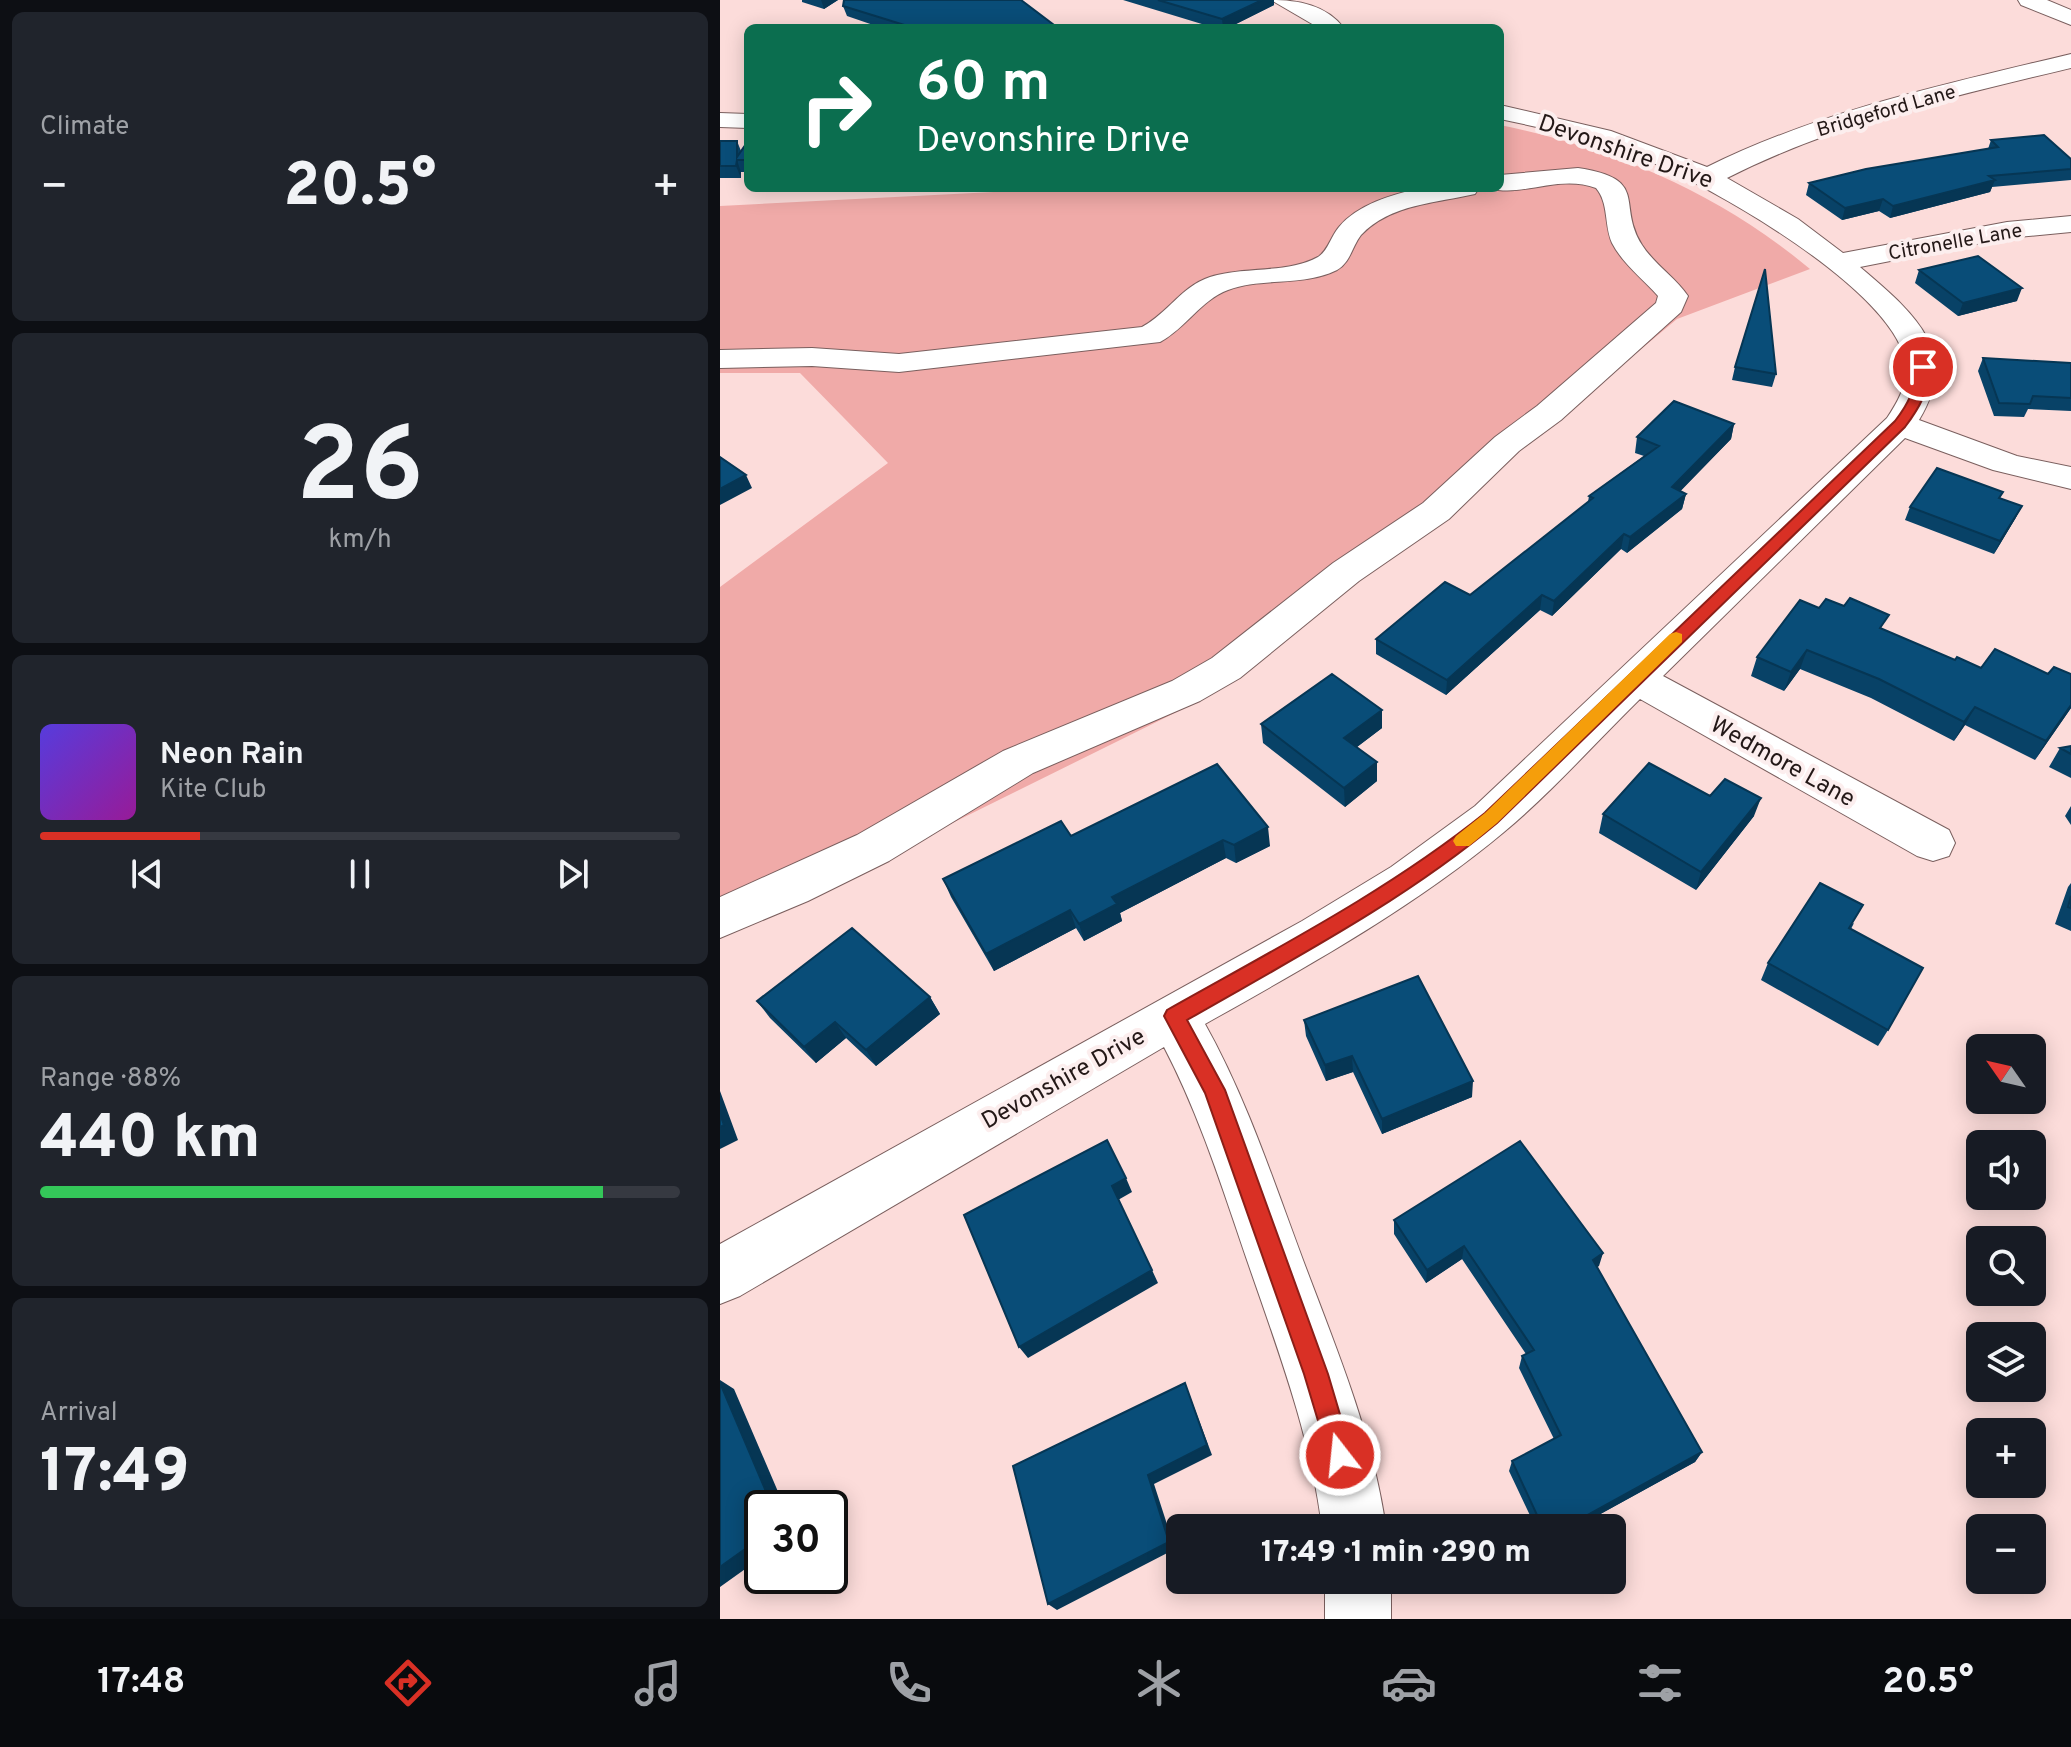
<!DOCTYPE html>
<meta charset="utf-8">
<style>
:root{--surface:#171b24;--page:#20242c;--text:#f1f3f6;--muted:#9ea1a6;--line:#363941;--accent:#d93025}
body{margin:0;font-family:Overpass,sans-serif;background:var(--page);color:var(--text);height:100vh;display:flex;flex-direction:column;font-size:30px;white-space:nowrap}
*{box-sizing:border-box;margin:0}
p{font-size:26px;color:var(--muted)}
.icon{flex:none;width:44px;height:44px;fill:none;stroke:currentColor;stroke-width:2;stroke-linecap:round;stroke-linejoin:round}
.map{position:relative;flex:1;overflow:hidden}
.details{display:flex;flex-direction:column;gap:12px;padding:12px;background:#0d0f14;width:720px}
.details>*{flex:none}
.hud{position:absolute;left:24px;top:24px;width:760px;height:168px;border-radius:12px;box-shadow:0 4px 20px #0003;background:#0b6e4f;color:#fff;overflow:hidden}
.needle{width:52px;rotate:304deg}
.buttons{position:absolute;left:1246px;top:1034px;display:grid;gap:16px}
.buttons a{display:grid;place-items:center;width:80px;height:80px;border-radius:12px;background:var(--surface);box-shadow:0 4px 20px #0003;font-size:40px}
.speed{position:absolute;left:24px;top:1490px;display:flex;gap:16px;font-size:40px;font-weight:700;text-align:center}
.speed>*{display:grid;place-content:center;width:104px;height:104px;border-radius:50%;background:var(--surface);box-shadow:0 4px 20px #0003;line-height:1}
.speed .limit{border:4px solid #111;border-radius:12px;background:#fff;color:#111}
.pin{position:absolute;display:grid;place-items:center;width:68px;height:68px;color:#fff;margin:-34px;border:4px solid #fff;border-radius:50%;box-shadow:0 2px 8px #0007}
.me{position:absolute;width:88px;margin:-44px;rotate:344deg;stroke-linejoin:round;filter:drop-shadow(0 0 6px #0008)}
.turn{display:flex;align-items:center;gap:28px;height:168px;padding:0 40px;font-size:36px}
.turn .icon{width:104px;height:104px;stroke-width:2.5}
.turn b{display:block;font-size:56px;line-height:68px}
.big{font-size:60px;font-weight:800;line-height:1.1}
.details .tile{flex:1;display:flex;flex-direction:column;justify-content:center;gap:12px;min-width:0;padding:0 28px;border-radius:12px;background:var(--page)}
.details .dial{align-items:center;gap:0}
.dial b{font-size:104px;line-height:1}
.song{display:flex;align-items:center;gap:24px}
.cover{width:96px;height:96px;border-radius:12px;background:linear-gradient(135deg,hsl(250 70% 55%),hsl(300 70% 35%))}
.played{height:8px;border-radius:4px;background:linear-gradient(90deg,var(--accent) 25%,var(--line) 25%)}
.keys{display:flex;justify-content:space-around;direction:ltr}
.heat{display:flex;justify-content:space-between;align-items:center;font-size:44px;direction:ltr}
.charge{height:12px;border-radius:6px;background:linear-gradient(90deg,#34c759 88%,var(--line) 0)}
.trip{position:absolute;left:446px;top:1514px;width:460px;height:80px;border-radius:12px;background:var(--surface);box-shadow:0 4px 20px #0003;font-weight:800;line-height:80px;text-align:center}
.tab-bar{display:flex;height:128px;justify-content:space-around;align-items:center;background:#090b0e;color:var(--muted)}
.tab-bar .icon{width:56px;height:56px}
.tab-bar .current{color:var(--accent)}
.tab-bar b{font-size:36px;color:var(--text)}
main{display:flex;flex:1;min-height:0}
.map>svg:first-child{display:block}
.green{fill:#f0aaa8}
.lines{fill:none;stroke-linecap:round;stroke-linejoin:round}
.minor-casing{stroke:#7a5f5e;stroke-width:2}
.minor{fill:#fff;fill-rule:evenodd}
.wall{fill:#084267}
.shaded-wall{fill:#063654}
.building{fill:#094d78;stroke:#063654;stroke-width:2}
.route{fill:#d93025;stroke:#8d1f18;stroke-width:2}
.slow{fill:#f59e0b}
.labels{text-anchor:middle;stroke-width:8;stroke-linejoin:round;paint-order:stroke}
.far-street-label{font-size:20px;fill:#231817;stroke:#fceeee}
.street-label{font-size:24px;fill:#231817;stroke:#fceeee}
</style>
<main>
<section class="details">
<div class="tile"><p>Climate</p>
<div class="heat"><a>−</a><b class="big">20.5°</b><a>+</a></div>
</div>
<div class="tile dial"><b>26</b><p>km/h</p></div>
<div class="tile">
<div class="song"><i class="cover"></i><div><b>Neon Rain</b><p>Kite Club</p></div></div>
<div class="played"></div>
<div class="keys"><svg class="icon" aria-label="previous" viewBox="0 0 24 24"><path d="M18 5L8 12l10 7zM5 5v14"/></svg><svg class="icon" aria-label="pause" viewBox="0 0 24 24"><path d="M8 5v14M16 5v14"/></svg><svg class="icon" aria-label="next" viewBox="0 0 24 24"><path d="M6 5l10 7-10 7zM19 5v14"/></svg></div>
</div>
<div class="tile"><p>Range · 88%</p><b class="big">440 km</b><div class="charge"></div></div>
<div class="tile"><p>Arrival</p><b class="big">17:49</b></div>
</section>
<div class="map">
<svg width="1351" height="1619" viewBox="0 0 1351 1619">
<rect width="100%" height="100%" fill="#fcdcda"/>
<path class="green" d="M 780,125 C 895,149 999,193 1090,269 L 957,319 L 755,488 L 491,695 L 0,938 L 0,587 L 168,463 L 80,373 L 0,373 L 0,206 L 352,188 L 780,188 Z"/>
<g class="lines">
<g class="minor-casing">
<path id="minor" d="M 551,0 C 579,0 606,5 624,28 L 599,28 Z
M 1298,0 L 1327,0 L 1351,10 L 1351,25 L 1301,5 Z
M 1351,54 L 1351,68 C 1233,96 1116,123 1007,178 L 1078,219 L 1123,253 L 1287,222 L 1351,216 L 1351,232 L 1287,238 L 1140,267 C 1191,311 1242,350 1199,420 L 1297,456 L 1351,467 L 1351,489 L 1273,470 L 1185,438 L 943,676 L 1229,830 L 1235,843 L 1229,856 L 1213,861 L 1197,856 L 920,699 C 875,743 832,792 784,832 C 693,908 588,966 485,1024 C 527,1099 553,1180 583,1260 C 616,1348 653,1435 666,1528 L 602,1528 C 591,1437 558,1350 528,1263 C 503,1190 480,1116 444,1047 L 20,1296 L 0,1304 L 0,1244 L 582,921 L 671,867 L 755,806 L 1167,418 C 1177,403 1187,386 1186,367 C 1182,293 985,182 921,158 C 875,140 828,129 780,119 L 780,105 L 891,131 L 987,167 C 1102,110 1227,84 1351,54 Z
M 0,113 L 28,114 L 28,128 L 0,127 Z
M 858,168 C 931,179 896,204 922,245 C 934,264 955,277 968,296 L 961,312 L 841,420 L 799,451 L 729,519 L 639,581 L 520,678 L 480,701 L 313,773 L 169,861 L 88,901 L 0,938 L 0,897 L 137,835 L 283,751 L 452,681 L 492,658 L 613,563 L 703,503 L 775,437 L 817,406 L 936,303 L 938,296 C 923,279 903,264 892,243 C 884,225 889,203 876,188 C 839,174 800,198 770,188 L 780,188 L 780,175 Z
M 700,188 L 759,188 L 755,194 C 717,203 670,204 641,235 C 632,246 631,262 617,270 C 583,287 543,277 508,290 C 481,300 466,328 440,342 L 179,372 L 92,366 L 0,368 L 0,350 L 92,348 L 179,354 L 422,327 C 448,313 462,286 490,277 C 524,266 567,274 598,257 C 608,251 611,236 619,227 C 638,204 672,195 700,188 Z
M 605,1580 L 671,1580 L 671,1619 L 605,1619 Z"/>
</g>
<use href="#minor" class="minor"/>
</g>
<path class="wall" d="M 82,0 L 118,0 L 104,9 L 82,2 Z
M 403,0 L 554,0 L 554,5 L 508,28 L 495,28 Z
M 123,6 L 338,28 L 162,28 L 127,16 Z
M 1271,140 L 1351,159 L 1351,180 L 1272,187 L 1270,192 L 1170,218 L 1159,211 L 1122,220 L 1086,195 L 1089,183 L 1268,149 Z
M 0,141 L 17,141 L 21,151 L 28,141 L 28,172 L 21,172 L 21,178 L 0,178 Z
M 1199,270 L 1297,301 L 1238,316 L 1195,283 Z
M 1263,358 L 1351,363 L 1351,411 L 1308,409 L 1304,417 L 1274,416 L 1258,371 Z
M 1015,367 L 1056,374 L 1052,387 L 1012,380 Z
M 1014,424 L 1011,439 L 960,491 L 966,494 L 962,509 L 907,553 L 901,549 L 832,616 L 820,610 L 726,695 L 656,654 L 656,639 L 750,595 L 868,502 L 869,496 L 924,456 L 915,453 L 917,437 Z
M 1280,499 L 1302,506 L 1295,519 L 1274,554 L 1185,520 L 1190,507 Z
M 1099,608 L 1163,630 L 1351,708 L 1315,760 L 1245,725 L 1234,741 L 1151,698 L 1080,669 L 1064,691 L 1031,676 L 1037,657 Z
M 541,724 L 662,728 L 637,747 L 657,762 L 657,781 L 625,807 L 543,743 Z
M 1351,746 L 1351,778 L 1329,767 L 1340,748 Z
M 497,764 L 550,846 L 516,863 L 506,858 L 400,913 L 402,921 L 364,941 L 356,928 L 274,971 L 231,897 L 223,879 L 351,836 Z
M 990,796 L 1034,816 L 976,890 L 879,833 L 883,814 Z
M 1351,806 L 1351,825 L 1345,816 Z
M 1351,883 L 1351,931 L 1335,924 L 1348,887 Z
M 1134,923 L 1131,929 L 1168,1030 L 1158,1046 L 1041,980 L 1048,963 Z
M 210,997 L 220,1014 L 156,1066 L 126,1038 L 96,1063 L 50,1018 L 37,1001 Z
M 584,1020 L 752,1097 L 662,1134 L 633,1072 L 606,1081 L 586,1036 Z
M 674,1220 L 883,1253 L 877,1267 L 982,1452 L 975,1462 L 855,1528 L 816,1528 L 789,1471 L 792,1461 L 834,1439 L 799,1368 L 802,1356 L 806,1354 L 742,1259 L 706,1283 L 674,1234 Z"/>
<path class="shaded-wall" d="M 101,0 L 118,0 L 104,9 Z
M 542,0 L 554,0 L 554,5 L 508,28 L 503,28 L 502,19 Z
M 17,160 L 21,172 L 21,178 L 16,166 Z
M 1275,180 L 1270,192 L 1170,218 L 1173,206 Z
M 1163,199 L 1159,211 L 1122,220 L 1125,208 Z
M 1302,288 L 1297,301 L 1238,316 L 1243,303 Z
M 1014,424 L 1011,439 L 949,503 L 952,487 Z
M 26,475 L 32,488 L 0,505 L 0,489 Z
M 966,494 L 962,509 L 907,553 L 910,537 Z
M 1302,506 L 1295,519 L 1274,554 L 1280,541 Z
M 904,534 L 901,549 L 832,616 L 834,601 Z
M 822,595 L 820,610 L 726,695 L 727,680 Z
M 1087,650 L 1080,669 L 1064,691 L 1071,672 Z
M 1351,705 L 1351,708 L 1315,760 L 1326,741 Z
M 1255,707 L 1245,725 L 1234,741 L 1244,722 Z
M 662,710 L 662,728 L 625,756 L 624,738 Z
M 657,762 L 657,781 L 625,807 L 624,788 Z
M 1041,798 L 1034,816 L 976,890 L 981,872 Z
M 548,827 L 550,846 L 516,863 L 514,845 Z
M 503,840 L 506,858 L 400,913 L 402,921 L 364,941 L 359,924 L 392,897 Z
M 350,910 L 356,928 L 274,971 L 266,954 Z
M 210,997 L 220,1014 L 156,1066 L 146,1050 Z
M 115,1022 L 126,1038 L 96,1063 L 84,1047 Z
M 632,1056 L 633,1072 L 606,1081 L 605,1065 Z
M 753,1081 L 752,1097 L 662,1134 L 662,1119 Z
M 0,1091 L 18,1140 L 0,1149 Z
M 406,1178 L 412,1192 L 398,1200 L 392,1186 Z
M 744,1246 L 742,1259 L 706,1283 L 707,1270 Z
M 883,1253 L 879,1266 L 869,1273 L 873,1260 Z
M 432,1270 L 438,1283 L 308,1358 L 299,1347 Z
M 0,1380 L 14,1389 L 65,1508 L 53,1508 L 0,1383 Z
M 465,1383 L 492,1455 L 434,1484 L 455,1549 L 337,1610 L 328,1604 Z
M 982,1452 L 975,1462 L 855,1528 L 844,1528 Z
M 42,1537 L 42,1557 L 0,1587 L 0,1567 Z"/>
<path class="building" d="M 124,0 L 301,0 L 338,28 L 194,28 L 123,6 Z
M 438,0 L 542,0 L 502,19 Z
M 1324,135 L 1351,159 L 1351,169 L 1269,176 L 1275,180 L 1173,206 L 1163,199 L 1125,208 L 1089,183 L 1146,169 L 1278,147 L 1271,140 Z
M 0,141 L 17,141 L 17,157 L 28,141 L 28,160 L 17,160 L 16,166 L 0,166 Z
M 1258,256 L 1302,288 L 1243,303 L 1199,270 Z
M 1045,269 L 1056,374 L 1015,367 Z
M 1263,358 L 1351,363 L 1351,398 L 1313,396 L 1310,404 L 1279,403 Z
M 954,401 L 1014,424 L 952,487 L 966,494 L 910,537 L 904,534 L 834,601 L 822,595 L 727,680 L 656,639 L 725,582 L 750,595 L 873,498 L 869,496 L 939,446 L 917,437 Z
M 0,457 L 26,475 L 0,489 Z
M 1217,468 L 1283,492 L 1279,498 L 1302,506 L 1280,541 L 1190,507 Z
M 1130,598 L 1169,615 L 1160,628 L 1235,660 L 1237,657 L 1261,668 L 1275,649 L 1328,674 L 1334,667 L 1351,674 L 1351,705 L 1326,741 L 1255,707 L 1244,722 L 1159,679 L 1087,650 L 1071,672 L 1037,657 L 1080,600 L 1099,608 L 1106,599 L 1124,606 Z
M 612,674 L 662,710 L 624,738 L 657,762 L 624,788 L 541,724 Z
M 1351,746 L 1351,754 L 1340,748 Z
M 929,763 L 990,796 L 1005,779 L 1041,798 L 981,872 L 883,814 Z
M 497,764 L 548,827 L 514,845 L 503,840 L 392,897 L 397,904 L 359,924 L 350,910 L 266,954 L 223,879 L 341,821 L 351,836 Z
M 1100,883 L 1143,905 L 1129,928 L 1203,968 L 1168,1030 L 1048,963 Z
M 1351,896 L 1351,908 L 1348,907 Z
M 132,928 L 210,997 L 146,1050 L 115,1022 L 84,1047 L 37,1001 Z
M 698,976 L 753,1081 L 662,1119 L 632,1056 L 605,1065 L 584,1020 Z
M 0,1114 L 4,1125 L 0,1127 Z
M 387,1140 L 406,1178 L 392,1186 L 432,1270 L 299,1347 L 244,1215 Z
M 800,1141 L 883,1253 L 873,1260 L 982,1452 L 844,1528 L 823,1528 L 792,1461 L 841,1435 L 802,1356 L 814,1350 L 744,1246 L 707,1270 L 674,1220 Z
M 0,1383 L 53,1508 L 42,1508 L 42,1537 L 0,1567 Z
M 465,1383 L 487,1445 L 428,1475 L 449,1542 L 328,1604 L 293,1466 Z"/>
<path class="route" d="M 1203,363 L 1209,367 C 1208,393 1200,407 1185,427 L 777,823 C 684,901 573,959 467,1020 L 505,1090 L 608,1374 L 632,1455 L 629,1464 L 620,1468 L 611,1464 L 584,1374 L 485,1093 L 444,1016 L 447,1010 C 555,949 668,891 765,813 L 1175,421 C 1189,403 1195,390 1196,367 Z"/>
<path class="slow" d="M 956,632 L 962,634 L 962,642 L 777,823 L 749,846 L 736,846 L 733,841 L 736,836 L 765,813 L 950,634 Z"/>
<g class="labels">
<g class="far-street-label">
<text transform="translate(1166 110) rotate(-16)" y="7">Bridgeford Lane</text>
<text transform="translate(1235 241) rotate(-10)" y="7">Citronelle Lane</text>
</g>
<g class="street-label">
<text transform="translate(906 151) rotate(19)" y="8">Devonshire Drive</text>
<text transform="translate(1063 761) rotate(29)" y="8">Wedmore Lane</text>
<text transform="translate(343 1078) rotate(-29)" y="8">Devonshire Drive</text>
</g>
</g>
</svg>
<div class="buttons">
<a><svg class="needle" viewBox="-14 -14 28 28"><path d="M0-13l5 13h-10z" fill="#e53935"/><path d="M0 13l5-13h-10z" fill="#9ea1a6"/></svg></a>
<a><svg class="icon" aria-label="sound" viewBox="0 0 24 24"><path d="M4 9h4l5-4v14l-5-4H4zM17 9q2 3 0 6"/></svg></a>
<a><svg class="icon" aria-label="search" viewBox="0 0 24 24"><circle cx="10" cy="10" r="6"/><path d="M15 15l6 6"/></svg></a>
<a><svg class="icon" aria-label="layers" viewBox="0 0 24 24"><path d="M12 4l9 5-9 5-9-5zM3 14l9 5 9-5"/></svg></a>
<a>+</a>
<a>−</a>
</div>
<div class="speed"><div class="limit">30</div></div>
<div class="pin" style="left:1203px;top:367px;background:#d93025"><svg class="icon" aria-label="arrive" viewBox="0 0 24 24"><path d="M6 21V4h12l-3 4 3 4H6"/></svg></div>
<svg class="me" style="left:620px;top:1455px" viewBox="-20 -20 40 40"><circle r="17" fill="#d93025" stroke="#fff" stroke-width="3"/><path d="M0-11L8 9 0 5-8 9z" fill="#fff"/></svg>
<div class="trip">17:49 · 1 min · 290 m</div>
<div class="hud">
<div class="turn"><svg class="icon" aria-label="right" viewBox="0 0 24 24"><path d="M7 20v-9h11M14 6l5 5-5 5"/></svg><div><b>60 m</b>Devonshire Drive</div></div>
</div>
</div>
</main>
<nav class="tab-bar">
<b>17:48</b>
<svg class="icon current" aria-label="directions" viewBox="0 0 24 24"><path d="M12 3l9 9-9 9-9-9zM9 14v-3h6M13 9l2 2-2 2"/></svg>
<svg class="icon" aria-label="music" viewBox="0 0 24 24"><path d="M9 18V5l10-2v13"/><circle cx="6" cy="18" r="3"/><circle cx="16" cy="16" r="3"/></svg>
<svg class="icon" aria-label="phone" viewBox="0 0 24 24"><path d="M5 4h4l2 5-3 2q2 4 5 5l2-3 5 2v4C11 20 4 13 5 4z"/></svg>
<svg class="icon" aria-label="climate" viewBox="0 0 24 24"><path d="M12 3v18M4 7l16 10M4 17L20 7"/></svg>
<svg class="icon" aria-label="car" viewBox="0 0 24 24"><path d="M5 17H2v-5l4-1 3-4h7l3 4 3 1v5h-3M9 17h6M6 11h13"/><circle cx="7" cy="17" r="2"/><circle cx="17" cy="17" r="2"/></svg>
<svg class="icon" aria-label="filters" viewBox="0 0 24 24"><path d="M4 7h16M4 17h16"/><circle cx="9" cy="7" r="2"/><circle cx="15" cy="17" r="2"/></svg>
<b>20.5°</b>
</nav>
